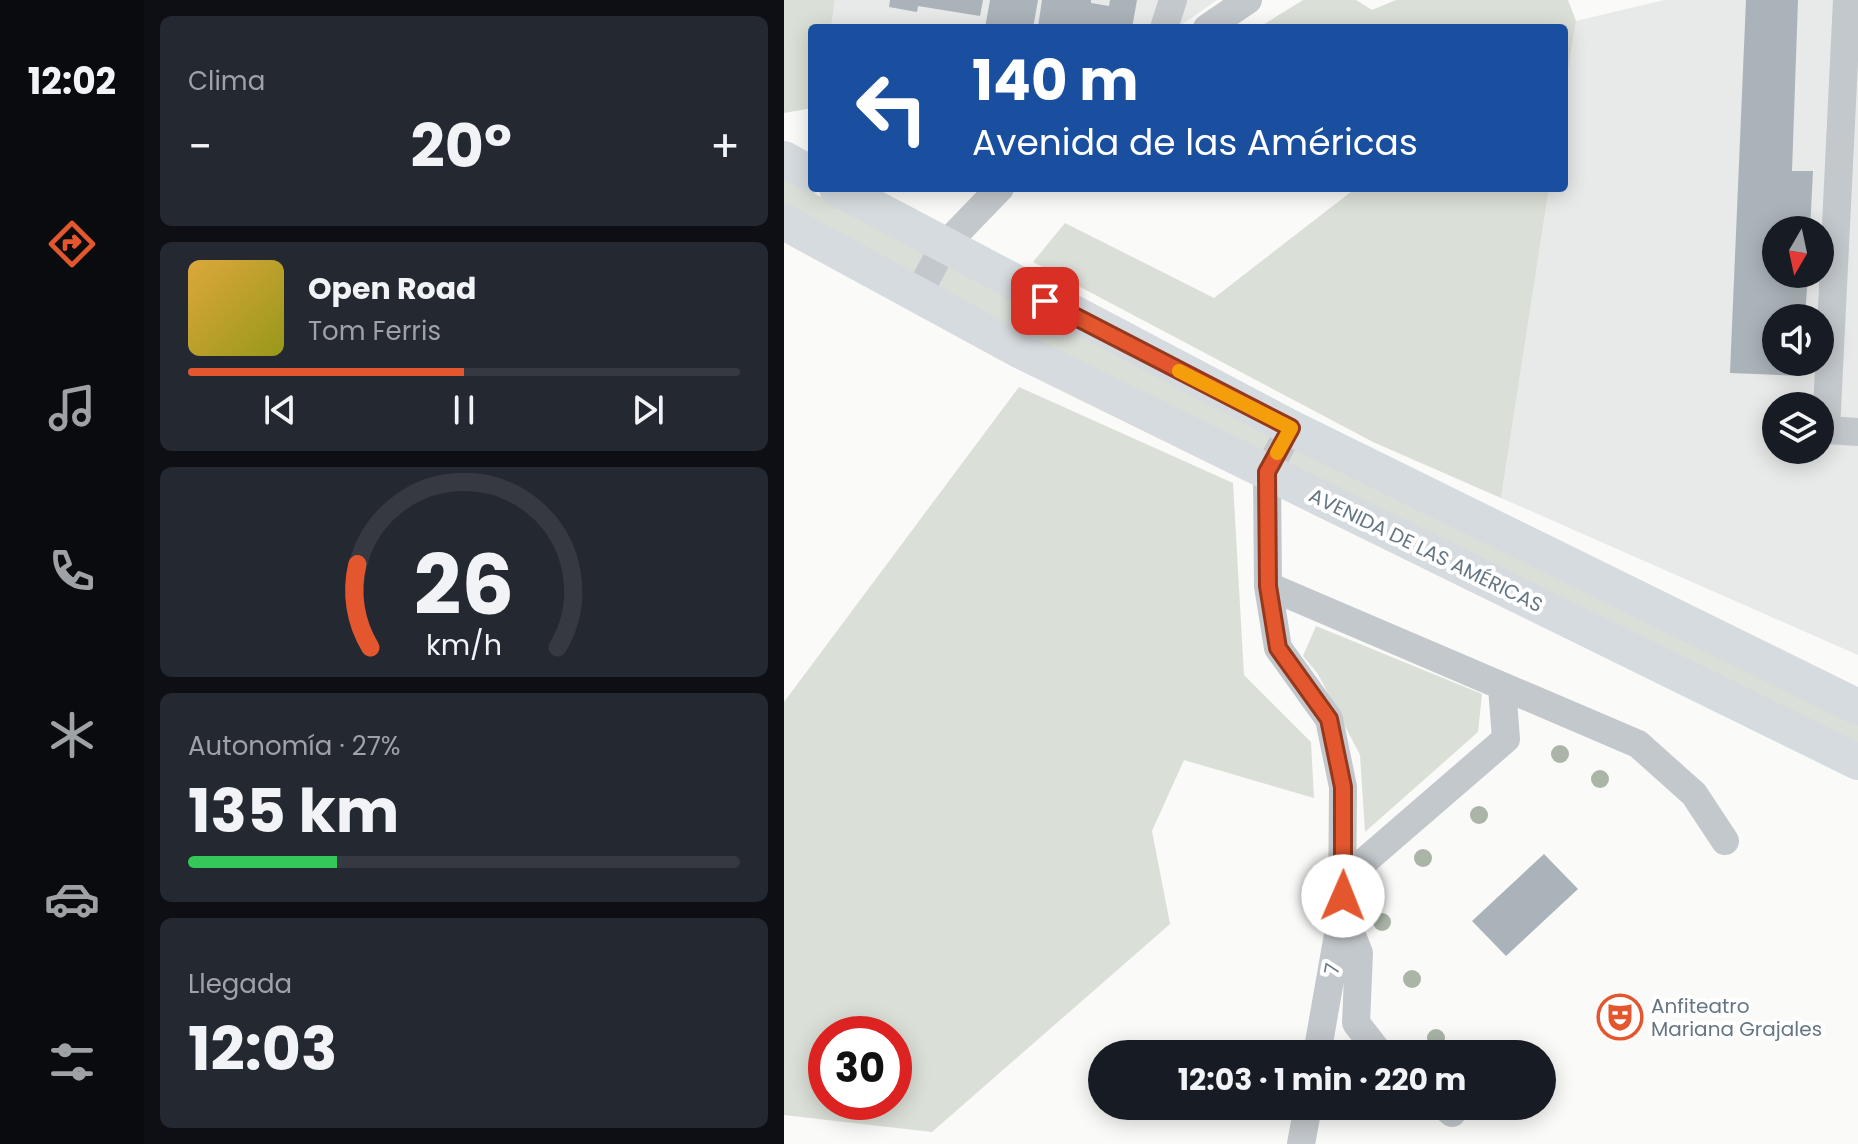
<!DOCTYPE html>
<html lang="es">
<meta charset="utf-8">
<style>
:root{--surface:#171b24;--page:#242831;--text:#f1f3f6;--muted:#9ea1a6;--line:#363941;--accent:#e4572e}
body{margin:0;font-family:Poppins,sans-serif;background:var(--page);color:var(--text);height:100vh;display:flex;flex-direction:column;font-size:30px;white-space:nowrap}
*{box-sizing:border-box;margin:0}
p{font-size:26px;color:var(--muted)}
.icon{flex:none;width:44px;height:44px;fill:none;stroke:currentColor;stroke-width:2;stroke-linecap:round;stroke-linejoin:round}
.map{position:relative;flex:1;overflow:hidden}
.details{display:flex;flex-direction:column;gap:16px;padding:16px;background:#0d0f14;width:640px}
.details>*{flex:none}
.guide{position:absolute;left:24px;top:24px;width:760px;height:168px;border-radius:8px;box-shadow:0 4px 20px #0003;background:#1a4fa0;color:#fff;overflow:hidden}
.needle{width:52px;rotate:189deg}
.fabs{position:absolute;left:978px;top:216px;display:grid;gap:16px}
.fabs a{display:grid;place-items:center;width:72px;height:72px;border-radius:50%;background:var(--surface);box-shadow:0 4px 20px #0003;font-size:40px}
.speed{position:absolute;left:24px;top:1016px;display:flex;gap:16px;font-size:40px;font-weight:700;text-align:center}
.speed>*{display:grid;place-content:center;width:104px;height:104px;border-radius:50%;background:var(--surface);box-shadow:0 4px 20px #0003;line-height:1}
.speed .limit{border:12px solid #d22;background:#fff;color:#111}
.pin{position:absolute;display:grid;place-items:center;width:68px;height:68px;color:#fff;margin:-34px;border-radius:16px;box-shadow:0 4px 12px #0006}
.me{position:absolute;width:88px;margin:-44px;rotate:1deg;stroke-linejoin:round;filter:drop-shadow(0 0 6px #0008)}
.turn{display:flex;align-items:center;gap:28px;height:168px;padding:0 32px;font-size:36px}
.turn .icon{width:104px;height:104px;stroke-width:2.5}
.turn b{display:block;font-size:56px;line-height:68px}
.big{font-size:60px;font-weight:700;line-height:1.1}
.details .tile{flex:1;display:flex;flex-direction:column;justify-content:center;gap:12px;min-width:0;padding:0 28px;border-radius:12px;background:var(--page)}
.details .dial{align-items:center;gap:0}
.dial svg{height:208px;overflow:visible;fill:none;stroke:var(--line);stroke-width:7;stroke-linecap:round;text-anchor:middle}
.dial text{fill:var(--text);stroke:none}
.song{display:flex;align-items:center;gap:24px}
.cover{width:96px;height:96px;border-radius:12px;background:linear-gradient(135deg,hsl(40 70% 55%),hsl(60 70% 35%))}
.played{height:8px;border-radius:4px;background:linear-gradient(90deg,var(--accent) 50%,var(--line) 50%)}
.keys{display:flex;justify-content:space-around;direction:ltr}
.heat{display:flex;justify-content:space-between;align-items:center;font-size:44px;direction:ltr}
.charge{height:12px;border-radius:6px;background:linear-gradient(90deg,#34c759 27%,var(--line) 0)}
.trip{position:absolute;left:304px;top:1040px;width:468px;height:80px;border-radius:40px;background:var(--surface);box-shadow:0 4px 20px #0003;font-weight:700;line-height:80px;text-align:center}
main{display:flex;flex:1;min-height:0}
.tabs{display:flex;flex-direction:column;width:144px;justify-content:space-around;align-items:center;background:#090b0e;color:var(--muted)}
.tabs .icon{width:56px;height:56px}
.tabs .on{color:var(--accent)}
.tabs b{font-size:36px;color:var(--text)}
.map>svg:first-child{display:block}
.built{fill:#e8e9e9;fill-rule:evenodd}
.green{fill:#dadfd7;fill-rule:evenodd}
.building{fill:#aab3b9}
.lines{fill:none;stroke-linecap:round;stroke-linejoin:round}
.minor{stroke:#c3c8cc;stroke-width:28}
.major{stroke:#d6dbdf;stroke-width:36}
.tree{fill:#aab4a7}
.route-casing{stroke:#94391e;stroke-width:20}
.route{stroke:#e4572e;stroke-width:14}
.slow{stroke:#f59e0b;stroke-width:14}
.labels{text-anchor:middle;stroke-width:8;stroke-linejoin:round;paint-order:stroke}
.street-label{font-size:20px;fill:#657683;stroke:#fff}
.poi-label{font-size:20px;fill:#657683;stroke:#fff;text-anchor:start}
</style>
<main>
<nav class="tabs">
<b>12:02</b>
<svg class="icon on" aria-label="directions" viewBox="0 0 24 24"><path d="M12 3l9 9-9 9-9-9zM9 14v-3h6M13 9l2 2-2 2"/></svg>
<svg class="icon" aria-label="music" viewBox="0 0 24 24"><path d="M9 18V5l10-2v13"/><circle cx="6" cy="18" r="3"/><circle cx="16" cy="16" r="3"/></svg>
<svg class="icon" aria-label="phone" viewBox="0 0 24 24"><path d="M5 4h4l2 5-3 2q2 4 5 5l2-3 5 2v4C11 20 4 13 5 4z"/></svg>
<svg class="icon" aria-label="climate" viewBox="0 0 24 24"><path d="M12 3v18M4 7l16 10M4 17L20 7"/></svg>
<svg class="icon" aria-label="car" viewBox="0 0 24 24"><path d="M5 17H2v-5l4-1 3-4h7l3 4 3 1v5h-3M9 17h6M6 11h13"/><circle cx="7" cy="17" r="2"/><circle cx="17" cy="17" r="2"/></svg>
<svg class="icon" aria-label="filters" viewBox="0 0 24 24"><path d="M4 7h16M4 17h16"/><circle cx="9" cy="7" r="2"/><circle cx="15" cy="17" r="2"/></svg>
</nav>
<section class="details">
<div class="tile"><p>Clima</p>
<div class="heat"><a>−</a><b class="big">20°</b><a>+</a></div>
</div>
<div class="tile">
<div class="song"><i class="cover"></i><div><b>Open Road</b><p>Tom Ferris</p></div></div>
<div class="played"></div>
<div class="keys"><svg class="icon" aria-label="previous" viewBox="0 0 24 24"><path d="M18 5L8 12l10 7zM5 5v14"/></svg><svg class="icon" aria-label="pause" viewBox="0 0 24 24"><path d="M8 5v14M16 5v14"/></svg><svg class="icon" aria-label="next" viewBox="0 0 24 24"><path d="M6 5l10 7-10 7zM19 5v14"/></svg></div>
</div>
<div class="tile dial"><svg viewBox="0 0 100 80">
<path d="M14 69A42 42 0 1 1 86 69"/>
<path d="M14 69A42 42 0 0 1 9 37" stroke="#e4572e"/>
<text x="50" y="56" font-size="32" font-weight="700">26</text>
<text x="50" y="72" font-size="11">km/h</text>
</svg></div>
<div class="tile"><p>Autonomía · 27%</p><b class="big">135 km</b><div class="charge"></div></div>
<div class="tile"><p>Llegada</p><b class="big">12:03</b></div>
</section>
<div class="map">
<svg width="1074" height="1144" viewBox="0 0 1074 1144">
<rect width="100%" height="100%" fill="#fafaf8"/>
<path class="built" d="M 51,0 L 433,0 L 393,28 L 47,28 Z
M 880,0 L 1074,0 L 1074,655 L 717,498 L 765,188 L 780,188 L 780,95 L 792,21 ZM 992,230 L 1036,230 L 1036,274 L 992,274 ZM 992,318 L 1036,318 L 1036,362 L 992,362 ZM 992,406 L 1036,406 L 1036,450 L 992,450 Z"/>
<path class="green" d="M 0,0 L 51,0 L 47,28 L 28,28 L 28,108 L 0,113 Z
M 519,0 L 572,0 L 588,10 L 612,0 L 784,0 L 792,21 L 780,95 L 780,28 L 474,28 Z
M 0,177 L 144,255 L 132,279 L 0,206 Z
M 572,188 L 765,188 L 717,498 L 589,442 L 249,262 L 281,223 L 430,298 Z
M 162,265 L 492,437 L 481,456 L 151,288 Z
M 235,387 L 449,483 L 460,675 L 527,742 L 530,798 L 400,760 L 368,831 L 386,924 L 148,1132 L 0,1115 L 0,702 ZM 110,1034 L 110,1102 L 42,1102 L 42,1034 Z
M 508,445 L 1074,722 L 1074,747 L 499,464 Z
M 532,626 L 698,694 L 694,732 L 581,832 L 576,755 L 534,674 L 519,656 Z"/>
<path class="building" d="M 106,0 L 199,0 L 196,16 L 134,6 L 133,12 L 105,7 Z
M 206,0 L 254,0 L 249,28 L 201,28 Z
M 258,0 L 307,0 L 307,3 L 325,6 L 326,0 L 353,0 L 348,28 L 254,27 Z
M 962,0 L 1014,0 L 1008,171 L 1029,171 L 1026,230 L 992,230 L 992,274 L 1024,274 L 1021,318 L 992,318 L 992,362 L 1019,362 L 1018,376 L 946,373 Z
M 760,854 L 794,889 L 722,956 L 688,921 Z"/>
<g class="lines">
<path class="minor" d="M 1063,0 L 1042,430 L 1074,432
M 380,28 L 389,0
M 423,28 L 464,0
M 133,296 L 160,246 L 216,188
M 507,428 L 483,472 L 484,586 L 494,648 L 545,719 L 559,787 L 558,912 L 533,1054
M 484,586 L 854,744 L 910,794 L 941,841
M 560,879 L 722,739 L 718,687
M 559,913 L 575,953 L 572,1023 L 596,1054
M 660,1106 L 668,1113
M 517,1144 L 524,1106"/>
<path class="major" d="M 0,159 L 28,175
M 53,188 L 507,428 L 1074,707
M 0,222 L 235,350 L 1074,762"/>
</g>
<g class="tree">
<circle cx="776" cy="754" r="9"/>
<circle cx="816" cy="779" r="9"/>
<circle cx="695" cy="815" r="9"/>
<circle cx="639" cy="858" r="9"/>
<circle cx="598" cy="922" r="9"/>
<circle cx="628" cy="979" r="9"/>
<circle cx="652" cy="1038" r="9"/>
</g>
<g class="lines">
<g class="route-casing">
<path id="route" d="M 261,301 L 507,428 L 483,472 L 484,586 L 494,648 L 545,719 L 559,787 L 559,896"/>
</g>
<use href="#route" class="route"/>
<path class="slow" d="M 395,371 L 507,428 L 493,453"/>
</g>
<defs>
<g id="theatre-ring" transform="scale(2.3)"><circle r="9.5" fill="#fff" stroke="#e4572e" stroke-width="1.5"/><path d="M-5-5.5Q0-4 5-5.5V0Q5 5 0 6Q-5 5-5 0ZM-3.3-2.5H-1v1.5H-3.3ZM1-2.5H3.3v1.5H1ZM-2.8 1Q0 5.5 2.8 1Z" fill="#e4572e"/></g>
</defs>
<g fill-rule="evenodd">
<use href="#theatre-ring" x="836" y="1017"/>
</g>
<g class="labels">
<g class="street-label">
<text transform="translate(642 550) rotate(26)" y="7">AVENIDA DE LAS AMÉRICAS</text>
<text transform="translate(548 969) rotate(-80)" y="7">7</text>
</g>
<g class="poi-label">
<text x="867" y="1013">Anfiteatro<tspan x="867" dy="23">Mariana Grajales</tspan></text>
</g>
</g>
</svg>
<div class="fabs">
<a><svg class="needle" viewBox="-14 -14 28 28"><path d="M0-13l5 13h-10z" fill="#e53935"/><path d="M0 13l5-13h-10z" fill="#9ea1a6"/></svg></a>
<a><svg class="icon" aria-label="sound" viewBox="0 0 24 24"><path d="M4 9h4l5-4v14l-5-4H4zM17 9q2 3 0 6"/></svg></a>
<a><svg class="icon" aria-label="layers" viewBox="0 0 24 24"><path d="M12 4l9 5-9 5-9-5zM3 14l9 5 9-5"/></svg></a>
</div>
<div class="speed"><div class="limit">30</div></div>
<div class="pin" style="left:261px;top:301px;background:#d93025"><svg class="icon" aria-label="arrive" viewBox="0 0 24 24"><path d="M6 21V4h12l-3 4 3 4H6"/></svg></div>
<svg class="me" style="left:559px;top:896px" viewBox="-20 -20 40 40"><circle r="19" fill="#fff"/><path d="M0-13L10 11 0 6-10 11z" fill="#e4572e"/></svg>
<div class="trip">12:03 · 1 min · 220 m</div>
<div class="guide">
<div class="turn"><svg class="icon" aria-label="left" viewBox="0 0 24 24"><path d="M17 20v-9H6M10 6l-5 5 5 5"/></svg><div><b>140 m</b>Avenida de las Américas</div></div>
</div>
</div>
</main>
